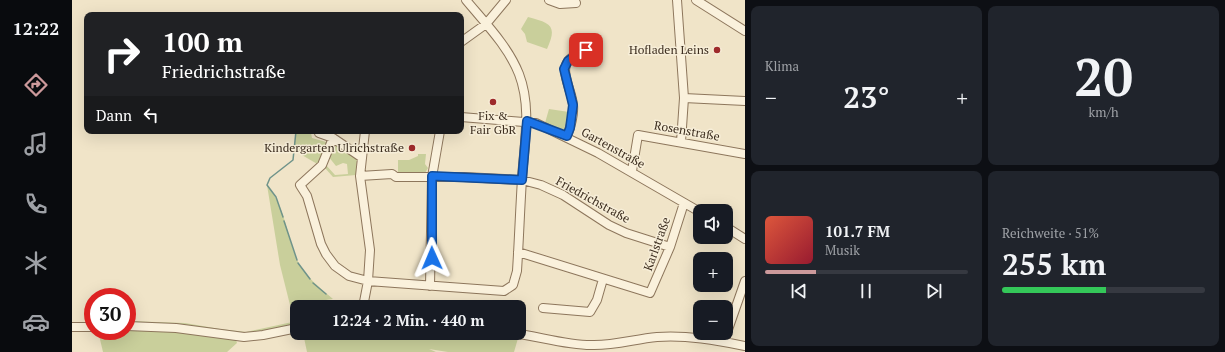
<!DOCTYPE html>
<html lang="de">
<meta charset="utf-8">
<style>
:root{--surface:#171b24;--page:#20242c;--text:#f1f3f6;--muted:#9ea1a6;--line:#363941;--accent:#cc999b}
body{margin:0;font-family:"PT Serif",serif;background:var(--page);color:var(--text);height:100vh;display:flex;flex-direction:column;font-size:15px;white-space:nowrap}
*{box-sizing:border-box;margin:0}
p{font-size:13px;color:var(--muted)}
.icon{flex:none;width:22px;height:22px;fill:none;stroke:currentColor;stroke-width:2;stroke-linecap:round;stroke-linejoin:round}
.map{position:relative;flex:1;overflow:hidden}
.panel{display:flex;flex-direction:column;gap:6px;padding:6px;background:#0d0f14;width:480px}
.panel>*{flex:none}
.hud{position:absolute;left:12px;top:12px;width:380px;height:122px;border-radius:8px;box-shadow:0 4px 16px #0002;background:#202124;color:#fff;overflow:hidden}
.controls{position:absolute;left:621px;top:204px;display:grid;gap:8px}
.controls a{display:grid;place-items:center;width:40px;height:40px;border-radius:8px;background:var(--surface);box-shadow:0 4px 16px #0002;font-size:20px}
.speed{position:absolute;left:12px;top:288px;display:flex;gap:8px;font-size:20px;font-weight:700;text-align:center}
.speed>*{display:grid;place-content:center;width:52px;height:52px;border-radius:50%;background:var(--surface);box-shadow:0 4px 16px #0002;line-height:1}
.speed .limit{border:6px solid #d22;background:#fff;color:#111}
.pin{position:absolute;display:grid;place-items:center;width:34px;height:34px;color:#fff;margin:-17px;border-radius:8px;box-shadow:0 2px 6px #0006}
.me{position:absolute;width:44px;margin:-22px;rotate:359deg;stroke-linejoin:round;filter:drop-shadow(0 0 3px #0008)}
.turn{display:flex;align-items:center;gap:14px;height:84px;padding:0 12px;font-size:18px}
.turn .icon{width:52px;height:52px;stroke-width:2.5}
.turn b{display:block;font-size:28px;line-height:34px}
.then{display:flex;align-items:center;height:38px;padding:0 12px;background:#0003;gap:8px;font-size:15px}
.big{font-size:30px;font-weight:700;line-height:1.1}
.panel .tile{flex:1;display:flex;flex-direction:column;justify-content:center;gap:6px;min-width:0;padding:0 14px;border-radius:8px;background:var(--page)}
.panel .dial{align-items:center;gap:0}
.dial b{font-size:52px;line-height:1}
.song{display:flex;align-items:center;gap:12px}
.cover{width:48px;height:48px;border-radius:6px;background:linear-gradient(135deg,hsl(10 70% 55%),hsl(350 70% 35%))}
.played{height:4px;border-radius:2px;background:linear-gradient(90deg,var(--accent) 25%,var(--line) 25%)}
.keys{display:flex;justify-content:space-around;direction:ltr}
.heat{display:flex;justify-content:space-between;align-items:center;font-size:22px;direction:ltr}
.charge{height:6px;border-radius:3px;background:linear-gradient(90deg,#34c759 51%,var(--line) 0)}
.panel .tiles{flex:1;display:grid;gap:6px;grid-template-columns:repeat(2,1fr)}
.trip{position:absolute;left:218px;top:300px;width:236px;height:40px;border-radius:8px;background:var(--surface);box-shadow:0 4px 16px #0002;font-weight:700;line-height:40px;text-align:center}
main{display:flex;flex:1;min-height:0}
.menu{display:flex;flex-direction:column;width:72px;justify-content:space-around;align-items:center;background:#090b0e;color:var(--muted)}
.menu .icon{width:28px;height:28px}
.menu .on{color:var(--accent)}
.menu b{font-size:18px;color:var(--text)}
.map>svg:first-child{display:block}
.green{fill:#c9cf9b}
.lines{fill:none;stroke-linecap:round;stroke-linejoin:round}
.stream{stroke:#6f938a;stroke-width:1.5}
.minor-casing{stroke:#8d765c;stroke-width:10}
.minor{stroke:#faf1dc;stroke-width:8}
.route-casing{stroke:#114b97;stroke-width:10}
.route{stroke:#1a73e8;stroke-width:7}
.poi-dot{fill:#9e2a2b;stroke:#f7eed8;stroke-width:1.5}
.labels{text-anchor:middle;stroke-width:3;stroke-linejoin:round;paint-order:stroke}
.poi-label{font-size:12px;fill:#3d2e20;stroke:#f7eed8;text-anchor:end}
.street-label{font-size:12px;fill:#3d2e20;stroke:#f7eed8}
</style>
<main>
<nav class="menu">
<b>12:22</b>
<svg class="icon on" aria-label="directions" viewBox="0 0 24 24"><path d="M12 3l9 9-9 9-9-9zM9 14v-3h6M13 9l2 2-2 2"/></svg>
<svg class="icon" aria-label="music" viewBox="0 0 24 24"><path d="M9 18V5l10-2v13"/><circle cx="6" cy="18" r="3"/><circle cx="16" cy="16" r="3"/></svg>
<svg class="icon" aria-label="phone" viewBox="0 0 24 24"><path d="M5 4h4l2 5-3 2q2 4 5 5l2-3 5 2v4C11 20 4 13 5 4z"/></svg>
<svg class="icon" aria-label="climate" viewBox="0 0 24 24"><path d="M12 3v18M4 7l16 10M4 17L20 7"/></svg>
<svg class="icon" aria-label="car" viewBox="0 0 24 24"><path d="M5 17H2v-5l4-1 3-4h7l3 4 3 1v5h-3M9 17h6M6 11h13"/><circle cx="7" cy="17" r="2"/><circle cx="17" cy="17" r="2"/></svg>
</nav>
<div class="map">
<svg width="673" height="352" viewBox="0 0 673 352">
<rect width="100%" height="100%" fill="#f0e4c8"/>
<path class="green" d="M 456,17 C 478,23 486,25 475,49 L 455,42 L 453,34 L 449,29 Z
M 477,109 L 497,112 L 492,130 L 486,129 L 473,123 Z
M 223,131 L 233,131 L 239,133 L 240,138 L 254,142 L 256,138 L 257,141 L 247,165 L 223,151 Z
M 261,144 L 264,144 L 285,159 L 284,175 L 261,177 L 253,168 L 254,165 L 263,175 L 276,174 L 275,164 L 271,163 L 264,166 L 256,156 Z
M 346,154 L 354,154 L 353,164 L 356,168 L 353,173 L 326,172 L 326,160 L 337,160 L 346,156 Z
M 195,185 C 214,209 214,233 225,260 C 233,276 248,288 261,299 L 218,305 L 208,265 Z
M 55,321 L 113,323 L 148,329 L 174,332 L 225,321 L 225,325 L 179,334 L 55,324 Z
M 55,330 L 103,330 L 164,340 L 165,343 L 155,352 L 31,352 L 26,331 Z
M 231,333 L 426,333 L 447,335 L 442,352 L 376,352 L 357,349 L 364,352 L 235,352 Z"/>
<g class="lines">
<path class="stream" d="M 211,217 L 204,197 L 195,185 L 198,178 L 221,160 L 224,131
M 212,221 L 225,260
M 226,263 L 238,279
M 241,283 L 254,294"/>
<g class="minor-casing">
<path id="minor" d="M 477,0 L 488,4 L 504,3
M 605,0 L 612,98 L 609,142
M 624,0 L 673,31
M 389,42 L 414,24 L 434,0
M504.5 53a5.5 5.5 0 1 1 11 0a5.5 5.5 0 1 1-11 0Z
M 612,98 L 673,101
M 389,117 L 464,123 L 526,153 L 628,212
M 247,133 L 261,138 L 289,157
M 495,136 C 499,126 502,116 501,105 C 500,88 482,65 504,55
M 261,138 L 250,165 L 228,185 L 235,196 L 249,244 L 254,254 L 263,266 L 277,276 L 296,281 L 432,291 L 441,285 L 445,271 C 447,240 448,210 450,179 C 452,144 460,108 447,74 C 436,46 413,23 394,0
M 560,171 L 566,135 L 673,154
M 288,176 L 320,174 L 324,177 L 392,177 L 450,180 L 469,185 L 491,195 L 537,225 L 554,233 L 598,247
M 654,227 L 673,239
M 446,252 L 578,293 L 598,247 L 612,203
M 358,286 L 360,177 L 368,131
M 291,307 L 296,281 L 298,250 L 288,176 L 293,131
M 471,308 L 518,312 L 525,300 L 531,279
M 55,326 L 104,328 L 172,337 L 191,335 L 225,328
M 0,327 L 21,327
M 441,333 C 466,336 493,345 519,345 C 541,346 563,339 585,337 C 615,335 644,340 673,346
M 652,341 L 673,281"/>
</g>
<use href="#minor" class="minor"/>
</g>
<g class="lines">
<g class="route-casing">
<path id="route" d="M 360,258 L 360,176 L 450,180 L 455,121 L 495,136 L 498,128 L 501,105 L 492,69 L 496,61 L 504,55 L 506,49 L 509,48 L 514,50"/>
</g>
<use href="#route" class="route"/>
</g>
<g class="poi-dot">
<circle cx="645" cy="50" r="4"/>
<circle cx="421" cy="102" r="4"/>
<circle cx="340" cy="148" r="4"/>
</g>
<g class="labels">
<g class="poi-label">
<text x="637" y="54">Hofladen Leins</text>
<text x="421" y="120" text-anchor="middle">Fix &amp;<tspan x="421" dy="14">Fair GbR</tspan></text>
<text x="332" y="152">Kindergarten Ulrichstraße</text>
</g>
<g class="street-label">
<text transform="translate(615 131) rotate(10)" y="4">Rosenstraße</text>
<text transform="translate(541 148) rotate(29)" y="4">Gartenstraße</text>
<text transform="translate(521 200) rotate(29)" y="4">Friedrichstraße</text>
<text transform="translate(585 244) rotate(-70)" y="4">Karlstraße</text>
</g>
</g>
</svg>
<div class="controls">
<a><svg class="icon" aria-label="sound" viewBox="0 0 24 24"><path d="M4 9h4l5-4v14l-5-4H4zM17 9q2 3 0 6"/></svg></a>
<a>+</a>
<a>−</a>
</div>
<div class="speed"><div class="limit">30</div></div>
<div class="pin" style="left:514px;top:50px;background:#d93025"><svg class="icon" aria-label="arrive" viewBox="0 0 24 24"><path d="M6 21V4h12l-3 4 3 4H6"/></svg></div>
<svg class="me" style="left:360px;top:258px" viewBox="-20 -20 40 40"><path d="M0-17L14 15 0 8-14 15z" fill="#1a73e8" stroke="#fff" stroke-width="4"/></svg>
<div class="trip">12:24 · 2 Min. · 440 m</div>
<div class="hud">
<div class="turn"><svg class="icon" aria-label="right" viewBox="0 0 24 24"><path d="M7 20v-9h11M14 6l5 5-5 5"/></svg><div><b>100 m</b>Friedrichstraße</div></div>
<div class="then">Dann<svg class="icon" aria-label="left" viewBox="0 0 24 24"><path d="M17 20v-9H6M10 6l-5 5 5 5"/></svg></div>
</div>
</div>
<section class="panel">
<div class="tiles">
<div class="tile"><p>Klima</p>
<div class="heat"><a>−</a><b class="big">23°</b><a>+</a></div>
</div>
<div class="tile dial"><b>20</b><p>km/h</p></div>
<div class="tile">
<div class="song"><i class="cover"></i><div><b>101.7 FM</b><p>Musik</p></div></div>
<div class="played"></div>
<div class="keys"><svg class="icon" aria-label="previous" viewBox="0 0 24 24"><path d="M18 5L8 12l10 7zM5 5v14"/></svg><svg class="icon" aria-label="pause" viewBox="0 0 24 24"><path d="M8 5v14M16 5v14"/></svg><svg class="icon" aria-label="next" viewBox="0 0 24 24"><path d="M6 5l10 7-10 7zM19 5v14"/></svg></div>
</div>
<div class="tile"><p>Reichweite · 51%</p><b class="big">255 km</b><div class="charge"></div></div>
</div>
</section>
</main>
